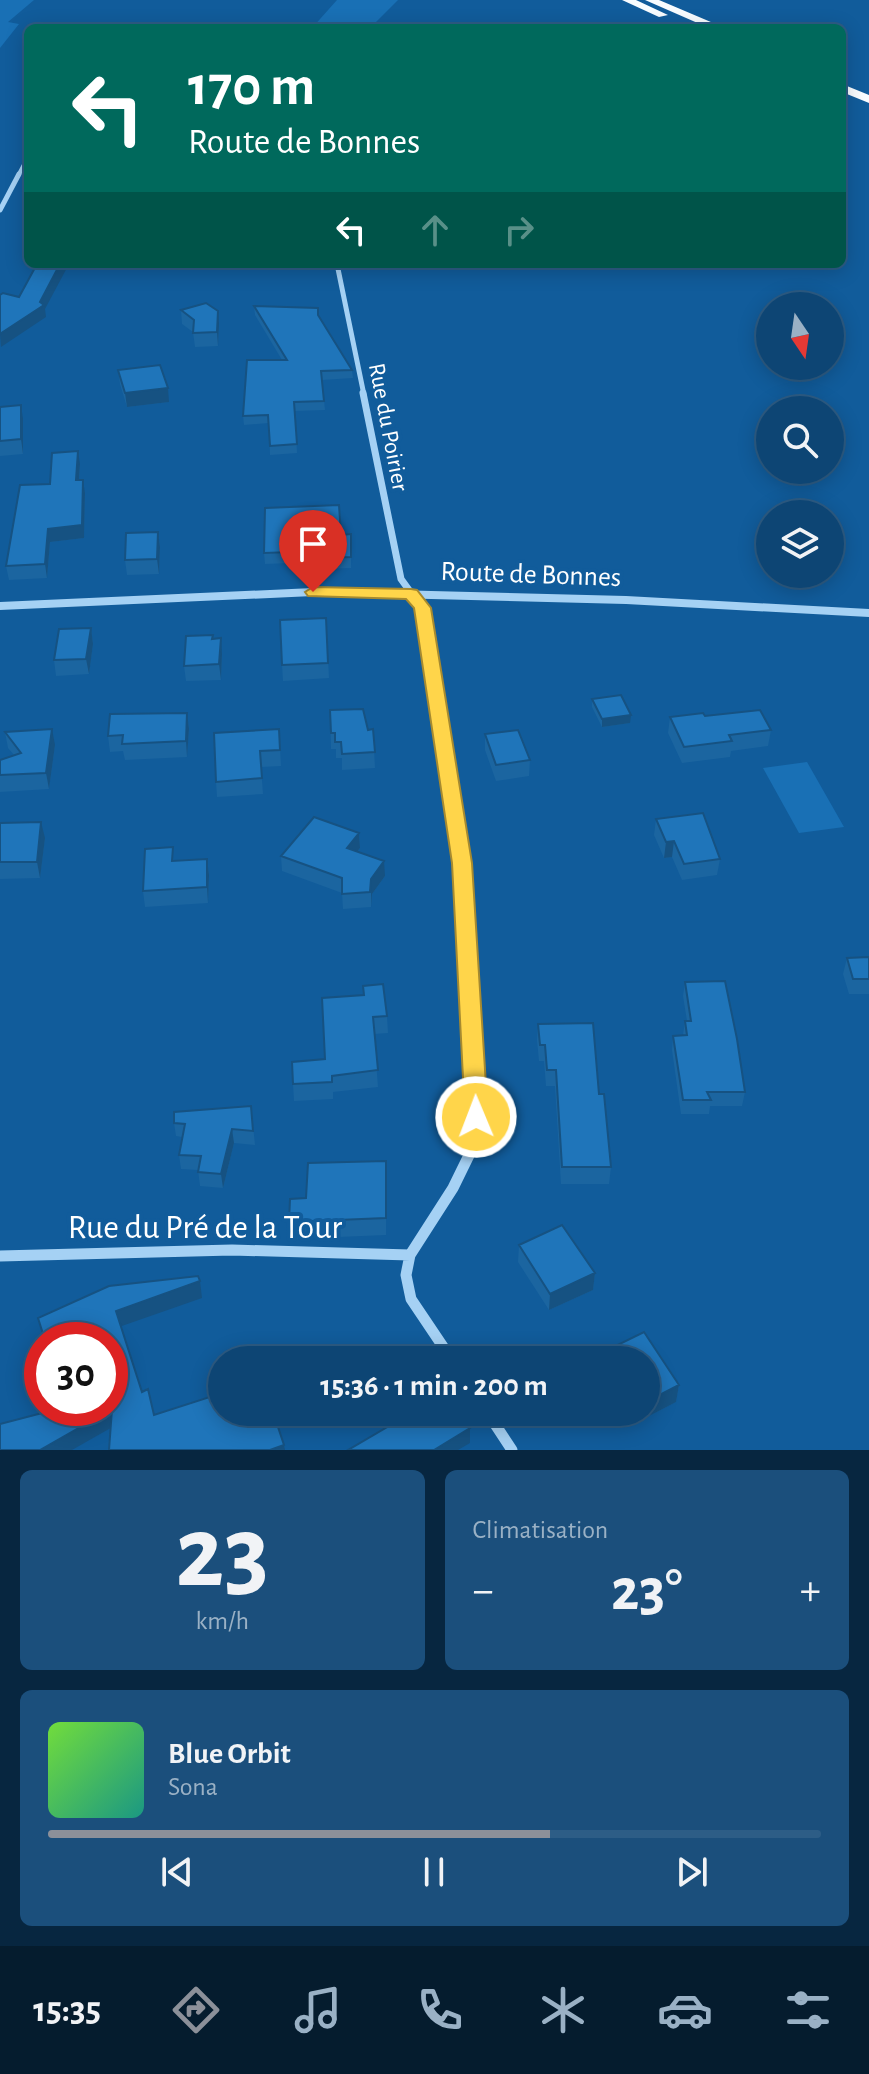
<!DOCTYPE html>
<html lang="fr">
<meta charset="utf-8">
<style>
:root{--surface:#0d4574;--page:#1b4f7c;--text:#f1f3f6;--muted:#9ab1c5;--line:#2d5d86;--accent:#8c9099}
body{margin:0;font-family:"Alegreya Sans",sans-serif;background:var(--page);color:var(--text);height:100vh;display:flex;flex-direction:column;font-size:30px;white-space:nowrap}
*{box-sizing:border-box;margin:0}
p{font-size:26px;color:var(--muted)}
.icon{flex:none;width:44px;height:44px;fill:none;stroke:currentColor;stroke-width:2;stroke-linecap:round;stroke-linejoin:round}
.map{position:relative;height:1450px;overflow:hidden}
.side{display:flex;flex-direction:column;gap:20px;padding:20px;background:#072640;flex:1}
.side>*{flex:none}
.hud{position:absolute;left:24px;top:24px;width:822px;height:244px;border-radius:12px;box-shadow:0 4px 20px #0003,0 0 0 2px var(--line);background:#00695c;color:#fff;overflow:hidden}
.needle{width:52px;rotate:167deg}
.tools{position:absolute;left:756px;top:292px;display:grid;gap:16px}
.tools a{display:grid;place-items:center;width:88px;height:88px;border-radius:50%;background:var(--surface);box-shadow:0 4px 20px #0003,0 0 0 2px var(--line);font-size:40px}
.speed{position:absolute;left:24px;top:1322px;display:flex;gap:16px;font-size:40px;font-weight:700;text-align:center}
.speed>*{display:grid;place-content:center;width:104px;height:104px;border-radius:50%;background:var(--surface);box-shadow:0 4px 20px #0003,0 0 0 2px var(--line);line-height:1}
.speed .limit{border:12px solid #d22;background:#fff;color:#111}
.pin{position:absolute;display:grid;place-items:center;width:68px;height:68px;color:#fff;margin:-82px -34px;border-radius:50% 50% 50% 0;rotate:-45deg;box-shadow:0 0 8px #0007}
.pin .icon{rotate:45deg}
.me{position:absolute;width:88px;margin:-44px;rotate:359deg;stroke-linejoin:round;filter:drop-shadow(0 0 6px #0008)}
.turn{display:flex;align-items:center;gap:28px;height:168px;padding:0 32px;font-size:36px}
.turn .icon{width:104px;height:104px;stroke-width:2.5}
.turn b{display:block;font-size:56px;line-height:68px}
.lanes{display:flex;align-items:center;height:76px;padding:0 32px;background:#0003;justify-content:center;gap:40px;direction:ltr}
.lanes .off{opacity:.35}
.big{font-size:60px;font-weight:600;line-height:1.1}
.side .widget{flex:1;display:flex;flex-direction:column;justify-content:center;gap:12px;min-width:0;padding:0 28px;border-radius:12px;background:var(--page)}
.side .dial{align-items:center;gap:0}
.dial b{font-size:104px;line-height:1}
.song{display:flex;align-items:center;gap:24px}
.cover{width:96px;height:96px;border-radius:12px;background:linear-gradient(135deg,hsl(100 70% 55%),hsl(170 70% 35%))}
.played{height:8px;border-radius:4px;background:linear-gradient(90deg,var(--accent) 65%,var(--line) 65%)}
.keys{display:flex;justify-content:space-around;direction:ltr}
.heat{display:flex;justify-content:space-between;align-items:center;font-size:44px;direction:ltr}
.side .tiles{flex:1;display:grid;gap:20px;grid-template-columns:1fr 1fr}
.widget:last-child{grid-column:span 2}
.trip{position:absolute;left:208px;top:1346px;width:452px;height:80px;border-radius:40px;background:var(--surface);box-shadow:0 4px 20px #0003,0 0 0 2px var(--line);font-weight:600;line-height:80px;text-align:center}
.tab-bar{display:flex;height:128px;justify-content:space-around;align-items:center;background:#051c2e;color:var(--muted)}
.tab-bar .icon{width:56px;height:56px}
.tab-bar .current{color:var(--accent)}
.tab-bar b{font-size:36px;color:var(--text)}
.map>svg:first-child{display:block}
.green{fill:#1970b5}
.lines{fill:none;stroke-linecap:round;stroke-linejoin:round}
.minor-far4{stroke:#a5d1f4;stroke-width:4}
.minor-far3{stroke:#a5d1f4;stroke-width:5}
.minor-far2{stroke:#a5d1f4;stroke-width:7}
.minor-far1{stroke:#a5d1f4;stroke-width:9}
.minor{stroke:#a5d1f4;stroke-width:11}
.tertiary{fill:#a5d1f4;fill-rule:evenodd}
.trunk{fill:#f8fcff;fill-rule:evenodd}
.wall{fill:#1b65a0}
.shaded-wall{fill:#165282}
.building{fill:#1f75ba;stroke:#165282;stroke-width:2}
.route{fill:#ffd54a;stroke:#a68a30;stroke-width:2}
.labels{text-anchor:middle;stroke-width:8;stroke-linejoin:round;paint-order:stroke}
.far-street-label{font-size:24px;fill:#fff;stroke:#115c9b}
.street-label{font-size:28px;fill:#fff;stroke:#115c9b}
.near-street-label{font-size:34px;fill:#fff;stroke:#115c9b}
</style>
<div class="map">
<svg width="869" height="1450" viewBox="0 0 869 1450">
<rect width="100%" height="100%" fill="#115c9b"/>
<path class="green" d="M 0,0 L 34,0 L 8,22 L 19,24 L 0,48 Z
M 337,0 L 398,0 L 370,28 L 312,28 Z
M 807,762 L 844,827 L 799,833 L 763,768 Z"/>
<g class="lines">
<path class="minor-far4" d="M 18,176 L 28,157"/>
<path class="minor-far3" d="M 0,210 L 19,174
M 337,264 L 364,395"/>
<path class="minor-far2" d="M 363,393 L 401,579 L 422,608 L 432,671"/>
<path class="minor-far1" d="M 432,669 L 462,863 L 472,1017"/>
<path class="minor" d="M 0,1256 L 232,1250 L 410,1255
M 452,1360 L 411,1299 L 406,1275 L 410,1255 L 453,1188 L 476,1141 L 477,1093 L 472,1015
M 487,1412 L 512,1450"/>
<path class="tertiary" d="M 313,588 L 626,596 L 869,609 L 869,617 L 626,604 L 313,596 L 0,610 L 0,602 Z"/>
<path class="trunk" d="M 622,0 L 636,0 L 668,15 L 659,17 Z
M 645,0 L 659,0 L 725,28 L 709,28 Z
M 842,84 L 869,95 L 869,103 L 842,92 Z"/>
</g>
<path class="wall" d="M 254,306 L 318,315 L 352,370 L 353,378 L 322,380 L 325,410 L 295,411 L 297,453 L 270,455 L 269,423 L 244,425 L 243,416 L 282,360 L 255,315 Z
M 181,310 L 219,324 L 218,346 L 195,347 L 193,332 L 182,324 Z
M 118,370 L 169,402 L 127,407 L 120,384 Z
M 0,407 L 23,419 L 23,454 L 0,456 Z
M 80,464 L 79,480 L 85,493 L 84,538 L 50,542 L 47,578 L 9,580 L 6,566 L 50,484 Z
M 158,532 L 160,547 L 159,574 L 127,575 L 125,560 Z
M 351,534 L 351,568 L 320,569 L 320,562 L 265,564 L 264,553 L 341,535 Z
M 326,618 L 329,678 L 283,681 L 282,665 Z
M 91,628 L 93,644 L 89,674 L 56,676 L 54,660 Z
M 213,639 L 222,654 L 221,680 L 186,681 L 184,666 Z
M 592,699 L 630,723 L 602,727 L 592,707 Z
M 330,710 L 368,730 L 373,729 L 375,768 L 342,770 L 342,758 L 336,758 L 336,749 L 331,749 Z
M 187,713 L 189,729 L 187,757 L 125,760 L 123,751 L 110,752 L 108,736 Z
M 705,716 L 771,730 L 768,746 L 731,751 L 730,757 L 682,763 L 668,733 L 670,717 Z
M 279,729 L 281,766 L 261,767 L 263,794 L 217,797 L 216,782 Z
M 5,732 L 55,745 L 49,789 L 0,792 L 0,760 L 14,755 L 8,748 Z
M 485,734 L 530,760 L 529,776 L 496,781 L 485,750 Z
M 656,819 L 720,859 L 717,875 L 682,880 L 672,857 L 664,858 L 654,835 Z
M 0,823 L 45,838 L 40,878 L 0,879 Z
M 359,833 L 360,848 L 357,852 L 385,876 L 372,894 L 371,907 L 343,909 L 342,893 L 282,871 L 281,856 Z
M 207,859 L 209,875 L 208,903 L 145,907 L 143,891 L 174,860 Z
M 869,957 L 869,994 L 849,994 L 843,974 L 847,958 Z
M 685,982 L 745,1092 L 742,1106 L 710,1106 L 709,1114 L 681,1114 L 672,1050 L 673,1036 L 683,1035 L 685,1021 L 687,1021 L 683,996 Z
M 322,998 L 387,1016 L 388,1033 L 374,1034 L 378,1087 L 333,1092 L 333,1099 L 294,1101 L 293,1084 L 325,1059 Z
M 538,1024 L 599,1094 L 611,1167 L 609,1184 L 561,1184 L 555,1086 L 546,1086 L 544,1061 L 539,1061 L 537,1040 Z
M 251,1106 L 255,1145 L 234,1143 L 223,1188 L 200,1186 L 198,1170 L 181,1169 L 179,1155 L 182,1137 L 176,1136 L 174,1123 Z
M 386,1161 L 386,1235 L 290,1239 L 289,1222 L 306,1198 Z
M 519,1245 L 595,1273 L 593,1290 L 549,1310 L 518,1262 Z
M 644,1332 L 679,1385 L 676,1402 L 628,1427 L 619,1412 L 646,1412 L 646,1360 L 594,1360 L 595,1356 Z"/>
<path class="shaded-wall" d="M 60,264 L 69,264 L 45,309 L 46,317 L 1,347 L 0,334 L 40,302 Z
M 218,311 L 219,324 L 218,346 L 217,332 Z
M 168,388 L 169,402 L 127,407 L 125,393 Z
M 21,405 L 23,419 L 23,454 L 21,439 Z
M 78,451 L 80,464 L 78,494 L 76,480 Z
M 83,480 L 85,493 L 84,538 L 50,542 L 47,578 L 45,564 L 48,529 Z
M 158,532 L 160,547 L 159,574 L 157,559 Z
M 91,628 L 93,644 L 89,674 L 86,659 Z
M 221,638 L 222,654 L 221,680 L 219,664 Z
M 187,713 L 189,729 L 187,757 L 186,741 Z
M 631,715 L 630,723 L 602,727 L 602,719 Z
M 52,729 L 55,745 L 49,789 L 46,773 Z
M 41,822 L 45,838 L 40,878 L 37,862 Z
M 359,833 L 360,848 L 348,863 L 347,848 Z
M 674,841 L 672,857 L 664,858 L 666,842 Z
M 207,859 L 209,875 L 208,903 L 207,887 Z
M 384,861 L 385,876 L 372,894 L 371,907 L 371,879 Z
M 232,1129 L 234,1143 L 223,1188 L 221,1174 Z
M 595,1273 L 593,1290 L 549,1310 L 550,1294 Z
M 200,1281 L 202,1298 L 119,1327 L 116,1311 Z
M 679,1385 L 676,1402 L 628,1427 L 630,1412 L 646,1412 L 646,1402 Z
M 112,1409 L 116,1425 L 72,1450 L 40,1450 Z
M 470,1428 L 470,1443 L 458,1450 L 434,1450 Z
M 284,1445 L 285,1450 L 270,1450 Z"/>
<path class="building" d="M 37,264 L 60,264 L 40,302 L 44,305 L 0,334 L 0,295 L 3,293 L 19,297 Z
M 206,303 L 218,311 L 217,332 L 193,333 L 194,320 L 181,310 Z
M 254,306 L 318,308 L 318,315 L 352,370 L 321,371 L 324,401 L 294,402 L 297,444 L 270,446 L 268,415 L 243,416 L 247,360 L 287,360 Z
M 160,365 L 168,388 L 125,393 L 118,370 Z
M 21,405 L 21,439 L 0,441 L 0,407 Z
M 78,451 L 76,480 L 83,480 L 82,525 L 48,529 L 45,564 L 6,566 L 20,485 L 50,484 L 52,453 Z
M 339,505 L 341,535 L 351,534 L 351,557 L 319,558 L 320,551 L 264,553 L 265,508 Z
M 158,532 L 157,559 L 125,560 L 126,533 Z
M 326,618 L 328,663 L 282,665 L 280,620 Z
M 91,628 L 86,659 L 54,660 L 59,629 Z
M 213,635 L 212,639 L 221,638 L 219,664 L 184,666 L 186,636 Z
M 621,695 L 631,715 L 602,719 L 592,699 Z
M 363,709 L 368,730 L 373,729 L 375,752 L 342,754 L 341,742 L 335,742 L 335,733 L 331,733 L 330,710 Z
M 760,710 L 771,730 L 729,735 L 732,741 L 684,747 L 670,717 L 703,713 L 705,716 Z
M 187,713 L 186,741 L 122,744 L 123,735 L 108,736 L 110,714 Z
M 52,729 L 46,773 L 0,775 L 0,760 L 21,753 L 5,732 Z
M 279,729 L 280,750 L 260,751 L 262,778 L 216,782 L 214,733 Z
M 518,730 L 530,760 L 496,765 L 485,734 Z
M 703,813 L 720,859 L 684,864 L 674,841 L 666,842 L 656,819 Z
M 314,817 L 359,833 L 347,848 L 384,861 L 371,879 L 370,892 L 342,894 L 342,878 L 281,856 Z
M 41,822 L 37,862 L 0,862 L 0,823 Z
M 173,847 L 172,861 L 207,859 L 207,887 L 143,891 L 145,849 Z
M 869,957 L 869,979 L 853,979 L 847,958 Z
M 725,981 L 737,1039 L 745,1092 L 707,1092 L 711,1100 L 683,1100 L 673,1036 L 687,1035 L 685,1021 L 691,1021 L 685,982 Z
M 383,984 L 387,1016 L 373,1017 L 378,1070 L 332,1076 L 332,1082 L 293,1084 L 292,1062 L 325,1059 L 322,998 L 364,995 L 363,986 Z
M 593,1023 L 599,1094 L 604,1094 L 611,1167 L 562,1167 L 556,1070 L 547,1070 L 545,1045 L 540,1045 L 538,1024 Z
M 251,1106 L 253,1131 L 232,1129 L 221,1174 L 198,1172 L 201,1156 L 179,1155 L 185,1124 L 174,1123 L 174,1112 Z
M 386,1161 L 386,1218 L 289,1222 L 290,1199 L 306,1198 L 308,1163 Z
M 562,1225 L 595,1273 L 550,1294 L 519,1245 Z
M 198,1276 L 200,1281 L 116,1311 L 142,1392 L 148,1389 L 154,1415 L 222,1393 L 222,1412 L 273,1412 L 284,1445 L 270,1450 L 109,1450 L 112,1409 L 40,1450 L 0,1450 L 0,1424 L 46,1412 L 45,1408 L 110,1408 L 110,1340 L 45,1340 L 38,1318 L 109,1286 Z
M 644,1332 L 679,1385 L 646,1402 L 646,1360 L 597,1360 L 595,1356 Z
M 413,1412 L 459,1412 L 470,1428 L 434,1450 L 348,1450 Z"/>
<path class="route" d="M 313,587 L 411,589 L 417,590 L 431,608 L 472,863 L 488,1117 L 484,1124 L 476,1126 L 468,1124 L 465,1117 L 452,863 L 414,608 L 406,599 L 308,596 L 305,592 Z"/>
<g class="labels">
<g class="far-street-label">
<text transform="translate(389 427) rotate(79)" y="8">Rue du Poirier</text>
</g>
<g class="street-label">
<text transform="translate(531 573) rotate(2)" y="10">Route de Bonnes</text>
</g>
<g class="near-street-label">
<text x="205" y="1238">Rue du Pré de la Tour</text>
</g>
</g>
</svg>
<div class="tools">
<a><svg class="needle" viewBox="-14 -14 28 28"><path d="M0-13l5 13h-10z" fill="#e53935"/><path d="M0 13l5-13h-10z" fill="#9ab1c5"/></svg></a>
<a><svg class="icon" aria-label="search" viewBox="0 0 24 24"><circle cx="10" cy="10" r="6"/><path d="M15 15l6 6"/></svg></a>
<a><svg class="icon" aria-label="layers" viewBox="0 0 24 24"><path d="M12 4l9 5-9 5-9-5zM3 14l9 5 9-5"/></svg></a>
</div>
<div class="speed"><div class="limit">30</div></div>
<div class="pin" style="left:313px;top:592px;background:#d93025"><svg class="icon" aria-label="arrive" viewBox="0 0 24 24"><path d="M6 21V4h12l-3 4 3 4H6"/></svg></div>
<svg class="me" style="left:476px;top:1117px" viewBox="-20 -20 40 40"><circle r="17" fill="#ffd54a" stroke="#fff" stroke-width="3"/><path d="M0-11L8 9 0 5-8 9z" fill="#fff"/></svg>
<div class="trip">15:36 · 1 min · 200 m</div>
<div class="hud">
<div class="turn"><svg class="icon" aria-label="left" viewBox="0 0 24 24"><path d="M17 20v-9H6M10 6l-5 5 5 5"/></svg><div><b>170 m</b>Route de Bonnes</div></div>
<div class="lanes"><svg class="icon" aria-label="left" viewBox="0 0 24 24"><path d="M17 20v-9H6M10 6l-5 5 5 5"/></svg><svg class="icon off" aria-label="ahead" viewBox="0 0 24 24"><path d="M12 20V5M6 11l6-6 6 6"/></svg><svg class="icon off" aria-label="right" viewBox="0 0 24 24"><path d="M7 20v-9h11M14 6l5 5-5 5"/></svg></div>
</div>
</div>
<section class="side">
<div class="tiles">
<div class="widget dial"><b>23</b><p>km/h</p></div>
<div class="widget"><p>Climatisation</p>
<div class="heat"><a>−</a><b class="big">23°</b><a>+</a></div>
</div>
<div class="widget">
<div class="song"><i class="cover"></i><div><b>Blue Orbit</b><p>Sona</p></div></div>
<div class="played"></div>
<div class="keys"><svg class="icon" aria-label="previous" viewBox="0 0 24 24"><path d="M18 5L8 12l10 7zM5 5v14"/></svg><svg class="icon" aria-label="pause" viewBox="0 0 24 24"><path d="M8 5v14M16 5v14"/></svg><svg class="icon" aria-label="next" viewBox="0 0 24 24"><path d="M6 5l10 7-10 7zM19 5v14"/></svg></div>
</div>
</div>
</section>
<nav class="tab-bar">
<b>15:35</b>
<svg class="icon current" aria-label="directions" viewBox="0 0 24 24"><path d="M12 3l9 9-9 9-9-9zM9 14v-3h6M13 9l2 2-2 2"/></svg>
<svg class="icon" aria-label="music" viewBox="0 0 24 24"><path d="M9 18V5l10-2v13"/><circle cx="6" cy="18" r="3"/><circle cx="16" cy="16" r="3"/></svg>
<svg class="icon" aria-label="phone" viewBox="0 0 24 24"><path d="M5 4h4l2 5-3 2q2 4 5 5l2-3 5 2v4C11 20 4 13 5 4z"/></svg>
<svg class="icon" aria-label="climate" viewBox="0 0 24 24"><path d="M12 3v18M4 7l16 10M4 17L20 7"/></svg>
<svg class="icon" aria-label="car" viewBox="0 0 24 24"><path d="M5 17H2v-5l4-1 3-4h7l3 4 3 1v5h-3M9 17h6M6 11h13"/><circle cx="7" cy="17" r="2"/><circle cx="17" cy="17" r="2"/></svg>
<svg class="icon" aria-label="filters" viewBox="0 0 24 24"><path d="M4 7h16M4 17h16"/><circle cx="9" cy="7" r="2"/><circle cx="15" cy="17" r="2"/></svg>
</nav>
